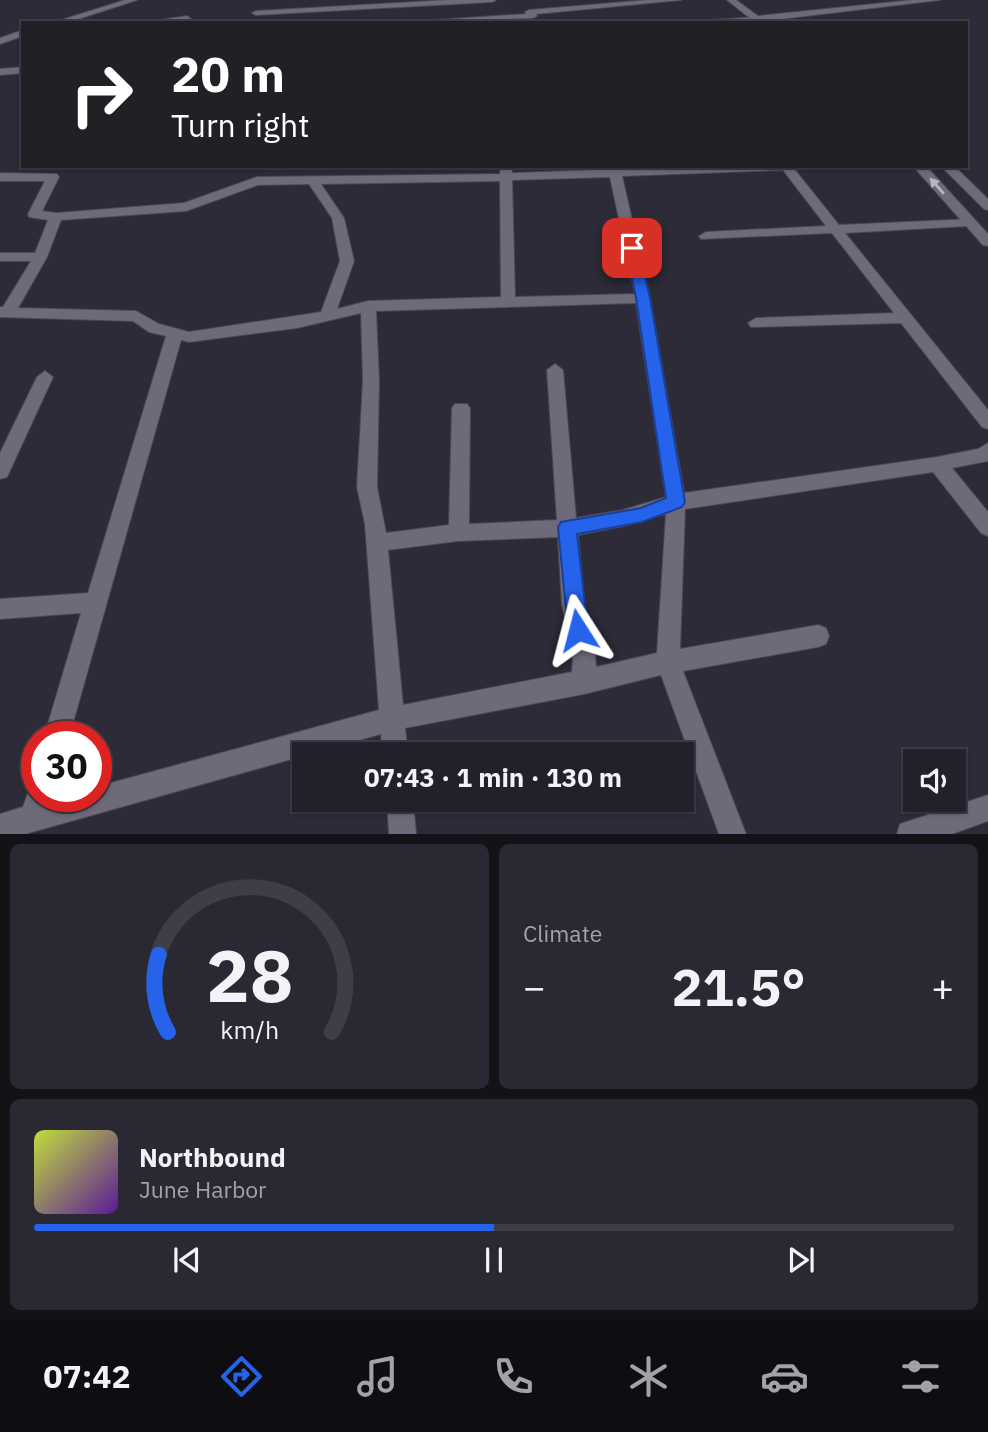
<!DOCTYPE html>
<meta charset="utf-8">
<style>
:root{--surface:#22202a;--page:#2a2832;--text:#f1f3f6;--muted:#a2a3a8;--line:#3f3e47;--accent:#2563eb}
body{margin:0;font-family:"IBM Plex Sans",sans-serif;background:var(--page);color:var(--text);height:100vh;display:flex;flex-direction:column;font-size:26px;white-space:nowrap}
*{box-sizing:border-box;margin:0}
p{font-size:23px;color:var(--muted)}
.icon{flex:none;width:38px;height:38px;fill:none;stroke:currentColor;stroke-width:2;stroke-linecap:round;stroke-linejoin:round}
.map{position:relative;height:834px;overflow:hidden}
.details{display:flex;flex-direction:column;gap:10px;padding:10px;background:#131217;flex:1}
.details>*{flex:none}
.guide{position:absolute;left:21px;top:21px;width:947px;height:147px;border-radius:0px;box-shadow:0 2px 5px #0004,0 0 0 2px var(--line);background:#202124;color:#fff;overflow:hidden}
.fabs{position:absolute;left:903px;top:749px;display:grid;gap:14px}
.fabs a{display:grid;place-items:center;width:63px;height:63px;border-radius:0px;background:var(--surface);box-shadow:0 2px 5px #0004,0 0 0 2px var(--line);font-size:35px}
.speed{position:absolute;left:21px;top:721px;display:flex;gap:14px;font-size:35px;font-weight:700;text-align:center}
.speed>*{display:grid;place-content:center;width:91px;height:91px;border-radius:50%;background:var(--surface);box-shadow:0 2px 5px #0004,0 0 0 2px var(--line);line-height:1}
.speed .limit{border:10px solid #d22;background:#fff;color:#111}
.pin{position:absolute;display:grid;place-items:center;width:60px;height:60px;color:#fff;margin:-30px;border-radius:14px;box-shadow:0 4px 10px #0006}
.me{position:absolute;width:77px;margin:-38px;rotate:351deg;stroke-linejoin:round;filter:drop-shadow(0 0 5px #0008)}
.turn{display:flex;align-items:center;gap:24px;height:147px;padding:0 35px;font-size:32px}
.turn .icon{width:91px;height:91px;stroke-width:2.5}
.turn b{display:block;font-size:49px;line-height:60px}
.big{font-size:52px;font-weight:800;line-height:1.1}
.details .widget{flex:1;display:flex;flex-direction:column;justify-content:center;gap:10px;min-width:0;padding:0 24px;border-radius:10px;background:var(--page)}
.details .dial{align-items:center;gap:0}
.dial svg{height:182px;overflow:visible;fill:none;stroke:var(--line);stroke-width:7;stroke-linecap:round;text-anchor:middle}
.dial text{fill:var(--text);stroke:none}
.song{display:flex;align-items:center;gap:21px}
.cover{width:84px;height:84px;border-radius:10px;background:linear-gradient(135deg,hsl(70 70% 55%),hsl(270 70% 35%))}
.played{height:7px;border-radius:4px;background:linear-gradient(90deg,var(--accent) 50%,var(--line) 50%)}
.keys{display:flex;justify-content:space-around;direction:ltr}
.heat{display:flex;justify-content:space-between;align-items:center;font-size:38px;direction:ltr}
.details .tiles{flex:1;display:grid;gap:10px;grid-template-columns:1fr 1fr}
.widget:last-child{grid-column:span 2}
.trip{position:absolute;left:292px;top:742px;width:402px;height:70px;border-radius:0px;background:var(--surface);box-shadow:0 2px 5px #0004,0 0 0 2px var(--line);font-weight:800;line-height:70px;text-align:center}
.tab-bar{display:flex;height:112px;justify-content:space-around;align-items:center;background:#0e0d11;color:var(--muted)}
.tab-bar .icon{width:49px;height:49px}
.tab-bar .current{color:var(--accent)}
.tab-bar b{font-size:32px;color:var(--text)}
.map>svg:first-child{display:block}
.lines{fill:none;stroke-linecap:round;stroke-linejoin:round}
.minor-casing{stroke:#4b4853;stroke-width:2}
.tertiary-casing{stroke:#4b4853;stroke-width:2}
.minor{fill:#6d6b7a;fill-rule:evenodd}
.tertiary{fill:#6d6b7a;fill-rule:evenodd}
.oneway{fill:#b8b6c2}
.route{fill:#2563eb;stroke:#184099;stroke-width:2}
</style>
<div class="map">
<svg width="988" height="834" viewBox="0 0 988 834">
<rect width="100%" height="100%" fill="#2d2b38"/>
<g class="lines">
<g class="minor-casing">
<path id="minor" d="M 125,0 L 137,0 L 66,23 L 52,23 Z
M 449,0 L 496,0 L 492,2 L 256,15 L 252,13 L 256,11 Z
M 648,0 L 681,0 L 536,14 L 537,16 L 533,18 L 391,23 L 526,14 L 525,12 L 529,10 Z
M 187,16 L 191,19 L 190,23 L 140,23 Z
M 760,17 L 757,22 L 707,23 L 711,20 Z
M 23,30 L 23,36 L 0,44 L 0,38 Z
M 23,67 L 23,73 L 0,75 L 0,69 Z
M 500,166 L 512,166 L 512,173 L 704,166 L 814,166 L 795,170 L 839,225 L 973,219 L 975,222 L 968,226 L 845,233 L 988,410 L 988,429 L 982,427 L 901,323 L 751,327 L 748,323 L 756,318 L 894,313 L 832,233 L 701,239 L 699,236 L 706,232 L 826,226 L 783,170 L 622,176 L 650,298 L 684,493 L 937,457 L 978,449 L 988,443 L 988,461 L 952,468 L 988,512 L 988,536 L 981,533 L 933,472 L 685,509 L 680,649 L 818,625 L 826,628 L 829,636 L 826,644 L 818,647 L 683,671 L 746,834 L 719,834 L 661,675 L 584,694 L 405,728 L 408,754 L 382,754 L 381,734 L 25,834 L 0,834 L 0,814 L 23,807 L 30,787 L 37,784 L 37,796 L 52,796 L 51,800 L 63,796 L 96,796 L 96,787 L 379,710 L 365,524 L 357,487 L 363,381 L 361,313 L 297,328 L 189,342 L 181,340 L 69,737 L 44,737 L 81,613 L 0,619 L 0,599 L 88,593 L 166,336 L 149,332 L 133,321 L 0,317 L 0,307 L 3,307 L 31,261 L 0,261 L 0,253 L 35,253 L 48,220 L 29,217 L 28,214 L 45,181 L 0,181 L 0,173 L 57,174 L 59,177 L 42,211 L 56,213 L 184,203 L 257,177 L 500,174 ZM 610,177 L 635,294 L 515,297 L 512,180 ZM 500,181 L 501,297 L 368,301 L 337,309 L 354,261 L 344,218 L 321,184 ZM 309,184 L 332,218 L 340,261 L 321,312 L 189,332 L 159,324 L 136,311 L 18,308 L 47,257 L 61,220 L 186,211 L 258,185 ZM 636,303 L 666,497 L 623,510 L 576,518 L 563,370 L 555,364 L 547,370 L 557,520 L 469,524 L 470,408 L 467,404 L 455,404 L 452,408 L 449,525 L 386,533 L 377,487 L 379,381 L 376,311 ZM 666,514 L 657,653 L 596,667 L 595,653 L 584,605 L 578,535 L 623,526 ZM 558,537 L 562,605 L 573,653 L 572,672 L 403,705 L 388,550 L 458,541 Z
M 45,371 L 53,377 L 7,477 L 0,479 L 0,453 L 37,377 Z
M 988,795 L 988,821 L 952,834 L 897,834 L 900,824 Z
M 387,800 L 413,800 L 416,834 L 389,834 Z"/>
</g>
<g class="tertiary-casing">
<path id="tertiary" d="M 727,0 L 736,0 L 758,16 L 913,0 L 940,0 L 764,21 L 766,23 L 756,23 Z
M 913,166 L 926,166 L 988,234 L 988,246 L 983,245 Z
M 941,166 L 954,166 L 988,199 L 988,210 L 984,209 Z"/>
</g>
<use href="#minor" class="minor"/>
<use href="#tertiary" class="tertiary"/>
</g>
<defs><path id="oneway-solid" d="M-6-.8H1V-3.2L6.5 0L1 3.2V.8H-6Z" transform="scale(1.75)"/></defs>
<use class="oneway" href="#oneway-solid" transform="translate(937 186) rotate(-131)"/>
<path class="route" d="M 632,244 L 638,248 L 650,298 L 685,502 L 682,507 L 642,522 L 577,534 L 588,630 L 585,637 L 578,639 L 571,637 L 568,630 L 558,527 L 561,522 L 641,508 L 666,498 L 636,298 L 626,248 Z"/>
</svg>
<div class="fabs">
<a><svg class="icon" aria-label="sound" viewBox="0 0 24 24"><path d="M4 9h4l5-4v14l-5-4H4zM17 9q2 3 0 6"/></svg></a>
</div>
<div class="speed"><div class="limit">30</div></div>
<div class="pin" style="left:632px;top:248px;background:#d93025"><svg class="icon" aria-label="arrive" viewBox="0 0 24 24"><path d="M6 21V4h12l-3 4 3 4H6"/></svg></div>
<svg class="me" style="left:578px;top:630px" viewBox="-20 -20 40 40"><path d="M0-17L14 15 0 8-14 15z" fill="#2563eb" stroke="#fff" stroke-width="4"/></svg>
<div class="trip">07:43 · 1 min · 130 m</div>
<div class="guide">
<div class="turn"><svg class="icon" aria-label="right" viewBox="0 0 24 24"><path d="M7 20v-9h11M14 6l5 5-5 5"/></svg><div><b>20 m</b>Turn right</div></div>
</div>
</div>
<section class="details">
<div class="tiles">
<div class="widget dial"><svg viewBox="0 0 100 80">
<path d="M14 69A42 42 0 1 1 86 69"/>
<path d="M14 69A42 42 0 0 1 10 35" stroke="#2563eb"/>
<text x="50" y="56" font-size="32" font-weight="700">28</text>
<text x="50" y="72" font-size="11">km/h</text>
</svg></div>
<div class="widget"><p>Climate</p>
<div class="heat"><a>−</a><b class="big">21.5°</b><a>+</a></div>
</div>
<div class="widget">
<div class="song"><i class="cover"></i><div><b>Northbound</b><p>June Harbor</p></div></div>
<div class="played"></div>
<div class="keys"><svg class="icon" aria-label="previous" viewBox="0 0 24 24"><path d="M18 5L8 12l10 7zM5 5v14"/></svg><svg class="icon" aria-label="pause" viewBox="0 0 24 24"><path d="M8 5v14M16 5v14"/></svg><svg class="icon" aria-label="next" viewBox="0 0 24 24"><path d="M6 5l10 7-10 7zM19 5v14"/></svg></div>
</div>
</div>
</section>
<nav class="tab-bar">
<b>07:42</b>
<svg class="icon current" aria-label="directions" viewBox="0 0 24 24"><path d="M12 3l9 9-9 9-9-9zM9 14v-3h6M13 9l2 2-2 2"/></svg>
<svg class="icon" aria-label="music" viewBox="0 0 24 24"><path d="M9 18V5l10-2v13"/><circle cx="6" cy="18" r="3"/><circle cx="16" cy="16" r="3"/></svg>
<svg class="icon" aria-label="phone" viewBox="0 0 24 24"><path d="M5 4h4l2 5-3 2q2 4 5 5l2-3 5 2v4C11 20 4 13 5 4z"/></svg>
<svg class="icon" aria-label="climate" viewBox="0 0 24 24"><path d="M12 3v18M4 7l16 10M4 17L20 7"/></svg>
<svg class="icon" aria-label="car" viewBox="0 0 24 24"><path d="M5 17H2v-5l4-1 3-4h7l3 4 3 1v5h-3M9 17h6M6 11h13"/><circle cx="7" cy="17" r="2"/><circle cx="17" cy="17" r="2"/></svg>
<svg class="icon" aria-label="filters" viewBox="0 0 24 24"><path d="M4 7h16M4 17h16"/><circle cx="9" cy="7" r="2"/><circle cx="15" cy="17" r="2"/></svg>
</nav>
